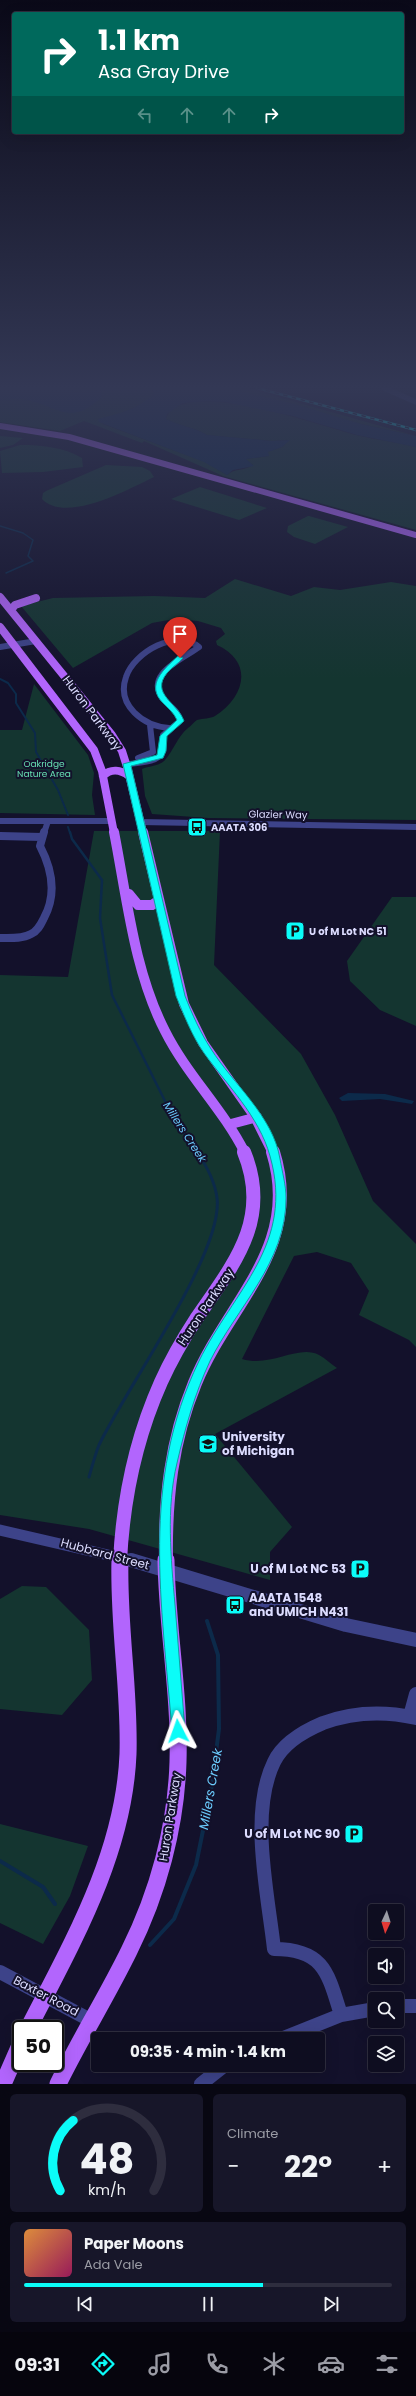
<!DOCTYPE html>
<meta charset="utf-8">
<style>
:root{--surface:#0e0d20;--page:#171629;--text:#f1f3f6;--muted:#9b9ca5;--line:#2e2d3e;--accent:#0bfcf8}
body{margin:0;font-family:Poppins,sans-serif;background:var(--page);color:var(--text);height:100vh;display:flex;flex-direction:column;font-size:15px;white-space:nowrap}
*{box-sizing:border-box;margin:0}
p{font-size:13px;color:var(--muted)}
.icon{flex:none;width:22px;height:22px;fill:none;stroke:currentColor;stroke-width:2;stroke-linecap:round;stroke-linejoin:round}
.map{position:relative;height:2084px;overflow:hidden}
.sheet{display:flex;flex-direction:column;gap:10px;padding:10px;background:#080712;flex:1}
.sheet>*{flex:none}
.hud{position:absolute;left:12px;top:12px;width:392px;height:122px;border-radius:4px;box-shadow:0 4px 16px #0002,0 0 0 1px var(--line);background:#00695c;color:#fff;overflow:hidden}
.needle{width:26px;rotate:184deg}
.controls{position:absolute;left:368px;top:1904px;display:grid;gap:8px}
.controls a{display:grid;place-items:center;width:36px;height:36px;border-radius:4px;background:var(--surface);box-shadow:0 4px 16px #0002,0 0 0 1px var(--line);font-size:20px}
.speed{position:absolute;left:12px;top:2020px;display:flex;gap:8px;font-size:20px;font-weight:700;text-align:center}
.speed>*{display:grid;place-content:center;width:52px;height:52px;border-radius:50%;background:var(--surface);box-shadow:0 4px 16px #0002,0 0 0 1px var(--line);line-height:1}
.speed .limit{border:2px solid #111;border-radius:6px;background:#fff;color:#111}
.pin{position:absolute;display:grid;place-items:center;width:34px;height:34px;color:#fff;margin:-41px -17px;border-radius:50% 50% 50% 0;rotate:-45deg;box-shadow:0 0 4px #0007}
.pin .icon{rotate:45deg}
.me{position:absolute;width:44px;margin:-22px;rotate:356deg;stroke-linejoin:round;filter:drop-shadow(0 0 3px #0008)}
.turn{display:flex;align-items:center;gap:14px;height:84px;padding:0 20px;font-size:18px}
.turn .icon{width:52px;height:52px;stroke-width:2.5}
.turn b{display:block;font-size:28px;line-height:34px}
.lanes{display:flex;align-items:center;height:38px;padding:0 20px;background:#0003;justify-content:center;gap:20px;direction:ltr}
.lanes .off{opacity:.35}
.big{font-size:30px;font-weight:700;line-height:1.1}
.sheet .tile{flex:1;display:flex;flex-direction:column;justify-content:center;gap:6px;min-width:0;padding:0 14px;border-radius:6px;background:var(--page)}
.sheet .dial{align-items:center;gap:0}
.dial svg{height:104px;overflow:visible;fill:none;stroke:var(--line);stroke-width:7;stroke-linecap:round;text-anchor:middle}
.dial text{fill:var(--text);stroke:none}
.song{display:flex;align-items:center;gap:12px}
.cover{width:48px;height:48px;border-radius:6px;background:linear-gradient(135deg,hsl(30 70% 55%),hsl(330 70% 35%))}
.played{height:4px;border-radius:2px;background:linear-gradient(90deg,var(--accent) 65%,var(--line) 65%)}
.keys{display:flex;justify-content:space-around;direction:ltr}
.heat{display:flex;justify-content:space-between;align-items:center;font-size:22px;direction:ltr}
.sheet .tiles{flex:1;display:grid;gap:10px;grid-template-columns:1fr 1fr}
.tile:last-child{grid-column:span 2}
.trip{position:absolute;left:91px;top:2032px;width:234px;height:40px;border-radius:4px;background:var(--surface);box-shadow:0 4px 16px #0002,0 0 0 1px var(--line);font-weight:700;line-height:40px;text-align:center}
.tab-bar{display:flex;height:64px;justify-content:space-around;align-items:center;background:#06050d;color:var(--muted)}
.tab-bar .icon{width:28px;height:28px}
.tab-bar .active{color:var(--accent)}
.tab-bar b{font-size:18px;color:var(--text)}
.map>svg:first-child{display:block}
.green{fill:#143530}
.water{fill:#0c2a4a}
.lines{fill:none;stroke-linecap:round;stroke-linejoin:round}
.stream-far4{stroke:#0c2a4a;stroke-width:1.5}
.stream-far3{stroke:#0c2a4a;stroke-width:2}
.stream-far2{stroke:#0c2a4a;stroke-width:2.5}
.stream-far1{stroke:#0c2a4a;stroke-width:3}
.stream{stroke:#0c2a4a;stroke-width:4}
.minor-far4{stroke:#3d4389;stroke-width:5.5}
.minor-far3{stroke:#3d4389;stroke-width:6}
.minor-far2{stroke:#3d4389;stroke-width:8}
.minor-far1{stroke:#3d4389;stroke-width:11}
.minor{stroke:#3d4389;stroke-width:14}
.major-far4{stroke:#b265fd;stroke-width:6}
.major-far3{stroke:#b265fd;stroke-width:8}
.major-far2{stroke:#b265fd;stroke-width:10}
.major-far1{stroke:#b265fd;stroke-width:14}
.major{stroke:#b265fd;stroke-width:17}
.rail-casing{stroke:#0bfcf8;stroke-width:2.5}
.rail{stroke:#13112b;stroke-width:1.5;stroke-dasharray:4.5;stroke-linecap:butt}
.route{fill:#0bfcf8;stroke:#07a4a1}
.labels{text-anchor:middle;stroke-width:4;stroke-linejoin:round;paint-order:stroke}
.far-park-label{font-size:9px;fill:#67e0b3;stroke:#13112b}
.street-label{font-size:10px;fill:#dcdcff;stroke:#13112b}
.poi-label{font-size:10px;font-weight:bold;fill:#dcdcff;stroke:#13112b;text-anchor:start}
.water-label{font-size:11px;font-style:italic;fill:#6bcbfd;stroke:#13112b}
.near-street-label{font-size:12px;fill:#dcdcff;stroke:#13112b}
.near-poi-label{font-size:12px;font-weight:bold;fill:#dcdcff;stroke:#13112b;text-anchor:start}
.near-water-label{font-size:13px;font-style:italic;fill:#6bcbfd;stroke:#13112b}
</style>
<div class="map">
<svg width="416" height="2084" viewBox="0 0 416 2084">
<rect width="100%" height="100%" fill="#13112b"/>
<path class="green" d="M 0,388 L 152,388 L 153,392 L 190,398 L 171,408 L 140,405 L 120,414 L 99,419 L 103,424 L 205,462 L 227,475 C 235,468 245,471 253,465 L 245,459 L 269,456 L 267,452 L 282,447 L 289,440 L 272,441 L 207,435 C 194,427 179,426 166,419 C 180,375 324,427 356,435 C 376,440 396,442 416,447 L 416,530 L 223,476 L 144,441 L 142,443 L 84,421 L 60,431 L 0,422 Z
M 226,388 L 246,388 L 416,436 L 361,424 Z
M 0,436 L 23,438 L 13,445 L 0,448 Z
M 20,445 C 42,445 63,447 82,458 L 83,467 L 43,472 L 2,473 L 0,451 Z
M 106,465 L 142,467 L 150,471 L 154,477 C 129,489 66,524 42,499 L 43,493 L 46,491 Z
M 200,487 L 267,508 L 239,520 L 171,499 Z
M 308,516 L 309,516 L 348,527 L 315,544 L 294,537 L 287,532 L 288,526 Z
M 235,579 L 291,596 L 314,587 L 340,590 L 391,582 L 416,586 L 416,820 L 208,818 L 152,814 L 145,796 L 142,769 C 149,766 160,766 165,760 C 174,750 177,737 188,728 C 191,726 194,722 197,720 C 203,718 210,719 215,716 C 245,697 254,662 217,645 L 216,641 L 225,634 L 221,628 L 198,621 L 174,619 L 152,623 L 73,668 L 21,606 L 53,598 L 154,596 L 205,598 Z
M 34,684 L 88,755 L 94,773 L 92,795 L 95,815 L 0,813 L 0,730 L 22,730 Z
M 94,831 L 220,831 L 214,965 L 301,1054 L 335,1115 L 373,1201 L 416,1244 L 416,1347 L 409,1340 L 359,1315 L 369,1291 L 351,1263 L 317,1252 L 294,1256 L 242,1359 C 271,1368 298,1344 319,1355 C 325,1358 331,1364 337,1368 L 215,1434 L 292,1527 L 270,1552 L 270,1580 L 89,1529 L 0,1515 L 0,975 L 68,977 Z
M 392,897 L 416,897 L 416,1026 L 380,1010 L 350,981 L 347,961 Z
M 22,1586 L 46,1587 L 89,1630 L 92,1680 L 62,1715 L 0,1709 L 0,1599 Z
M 0,1824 L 88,1846 L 70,1896 L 43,1944 L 0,1923 Z"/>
<path class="water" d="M 0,388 L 60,388 L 76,392 L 96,391 L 96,388 L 103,388 L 100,390 L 102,397 C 71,425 62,409 31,401 C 21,398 10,400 0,400 Z
M 152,388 L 226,388 L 298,405 L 361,424 L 416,436 L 416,447 L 357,435 L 293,416 L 225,402 L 207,401 L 183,403 L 167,414 L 166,419 C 179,426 194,427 207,435 L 272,441 L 290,440 L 282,447 L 268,452 L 269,456 L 246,459 L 254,466 L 233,470 L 227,475 L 204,462 L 99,422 L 98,419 C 119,414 138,409 154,394 Z
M 348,1093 L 385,1094 L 414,1101 L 412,1104 L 380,1099 L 342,1101 L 339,1098 Z"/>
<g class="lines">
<path class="stream-far4" d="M 0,526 L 23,533 L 33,540 L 28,556 L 33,561 L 6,573"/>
<path class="stream-far3" d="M 0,679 L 8,683 L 16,694 L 16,703 L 35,733 L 36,752 L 58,790 L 68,815
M 68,827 L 70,833"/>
<path class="stream-far2" d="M 70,832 L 72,839 L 102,880 L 100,918 L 112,995 L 173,1117 L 198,1153"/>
<path class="stream-far1" d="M 89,1477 C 92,1467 95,1455 99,1445 C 125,1390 224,1252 217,1198 C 215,1182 206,1165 197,1152"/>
<path class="stream" d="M 0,1861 L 43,1887 L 55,1904
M 150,1945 L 174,1919 L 196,1865 L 211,1791 L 219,1729 L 218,1655 L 207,1621"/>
<path class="minor-far4" d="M 384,388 L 416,402"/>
<path class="minor-far3" d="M 0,647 L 36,641
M 138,758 L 153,752 L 150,725
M 127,764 C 137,763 159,763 163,751 C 164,747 163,740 163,735 L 180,721 C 179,712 171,707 165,701 C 141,675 183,659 199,647 C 177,628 134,652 126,677 C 116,706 144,726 169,728
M 0,821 L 112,821
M 139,822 L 416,827
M 44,833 L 48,821"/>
<path class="minor-far2" d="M 0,836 L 42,837
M 0,938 C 10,938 22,939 31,934 C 38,931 41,924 44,918 C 57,894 52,869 40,846 L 44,832"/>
<path class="minor-far1" d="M 0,1530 L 134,1561"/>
<path class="minor" d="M 131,1560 L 346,1625 L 416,1640
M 410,1716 L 416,1694
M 0,1972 L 92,2021
M 397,2006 L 416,2006
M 341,2015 L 375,2009
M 281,2039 L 341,2015 C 328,1973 324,1949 274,1949 C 268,1894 249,1813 274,1762 C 283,1743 304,1731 323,1723 C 353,1712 385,1711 416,1718
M 201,2084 L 225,2065"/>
<path class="major-far4" d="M 0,426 L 69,437 L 416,535"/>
<path class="major-far3" d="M 0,597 L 112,735 L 122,751 L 128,770 L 143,833
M 11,610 L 15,605 L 36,598
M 0,627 L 94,750 L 102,771 L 114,833
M 103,776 C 111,768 121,770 129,776"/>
<path class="major-far2" d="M 114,832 C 127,898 134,971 165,1031 C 187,1075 223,1109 245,1153
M 143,832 L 184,1004 L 203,1043 L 255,1117 L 273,1153
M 129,894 L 138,905 L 152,905 L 158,901
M 231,1124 L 257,1117"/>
<path class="major-far1" d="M 120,1561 C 123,1501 136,1438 161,1382 C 171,1360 183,1339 196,1319 C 233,1265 272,1220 244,1152
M 166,1561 C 165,1500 171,1441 195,1383 C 228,1302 303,1248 273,1152"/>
<path class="major" d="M 28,2029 C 72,1943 124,1854 128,1754 C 130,1690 118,1625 120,1560
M 3,2084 L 21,2043
M 58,2084 C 80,2039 107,1996 129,1951 C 158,1893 176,1827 178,1762 C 180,1694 167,1628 166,1560"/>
<g class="rail-casing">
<path id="rail" d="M 257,388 L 416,430"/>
</g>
<use href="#rail" class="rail"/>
</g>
<linearGradient id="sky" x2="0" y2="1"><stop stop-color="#0a0918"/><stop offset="0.57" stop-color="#333855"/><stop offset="1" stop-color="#333855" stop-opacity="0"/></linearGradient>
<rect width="416" height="679" fill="url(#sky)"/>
<path class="route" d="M 178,656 L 183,658 C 179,663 172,667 167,673 C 150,694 178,703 184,721 L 167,736 L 166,751 L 163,758 L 131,766 L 185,996 C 192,1014 200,1032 211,1049 C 233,1084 273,1116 280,1159 C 282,1171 286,1185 286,1198 C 286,1263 237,1307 210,1361 C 195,1393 185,1428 177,1463 C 166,1508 171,1559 175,1605 C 178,1647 182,1689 185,1731 L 183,1736 L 178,1737 L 174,1736 L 172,1731 C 162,1602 140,1483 199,1361 C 234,1290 295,1244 270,1156 C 259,1116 227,1085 204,1053 C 192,1036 184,1015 176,996 L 123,764 L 157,755 L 160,736 L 177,720 C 174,713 168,708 163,703 C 145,685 164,669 178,656 Z"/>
<defs>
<g id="bus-square" transform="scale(1)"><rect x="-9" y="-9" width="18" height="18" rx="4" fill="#0bfcf8" stroke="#13112b"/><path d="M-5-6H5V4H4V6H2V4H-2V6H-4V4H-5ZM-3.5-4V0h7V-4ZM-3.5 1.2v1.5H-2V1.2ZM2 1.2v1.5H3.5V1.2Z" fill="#111"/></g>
<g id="parking-square" transform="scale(1)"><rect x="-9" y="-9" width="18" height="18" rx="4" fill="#0bfcf8" stroke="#13112b"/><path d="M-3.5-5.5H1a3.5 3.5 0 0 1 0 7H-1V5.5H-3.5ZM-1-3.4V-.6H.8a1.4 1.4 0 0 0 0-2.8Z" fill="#111"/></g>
<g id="university-square" transform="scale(1)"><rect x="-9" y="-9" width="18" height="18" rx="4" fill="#0bfcf8" stroke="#13112b"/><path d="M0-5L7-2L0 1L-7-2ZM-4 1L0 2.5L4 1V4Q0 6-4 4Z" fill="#111"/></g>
</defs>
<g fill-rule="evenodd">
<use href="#bus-square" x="197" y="827"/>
<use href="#parking-square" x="295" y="931"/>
<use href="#university-square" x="208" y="1444"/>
<use href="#parking-square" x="360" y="1569"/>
<use href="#bus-square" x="235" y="1605"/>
<use href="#parking-square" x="354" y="1834"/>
</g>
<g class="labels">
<g class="far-park-label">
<text x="44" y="767">Oakridge<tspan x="44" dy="10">Nature Area</tspan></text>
</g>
<g class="street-label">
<text transform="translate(278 814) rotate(1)" y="4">Glazier Way</text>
</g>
<g class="poi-label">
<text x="211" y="831">AAATA 306</text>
<text x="309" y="935">U of M Lot NC 51</text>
</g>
<g class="water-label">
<text transform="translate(185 1132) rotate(57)" y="4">Millers Creek</text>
</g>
<g class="near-street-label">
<text transform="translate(92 713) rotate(53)" y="4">Huron Parkway</text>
<text transform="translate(206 1307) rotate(-56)" y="4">Huron Parkway</text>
<text transform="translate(105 1554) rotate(15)" y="4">Hubbard Street</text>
<text transform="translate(170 1817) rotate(-81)" y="4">Huron Parkway</text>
<text transform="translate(46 1996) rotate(28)" y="4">Baxter Road</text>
</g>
<g class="near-poi-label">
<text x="222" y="1441">University<tspan x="222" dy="14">of Michigan</tspan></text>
<text x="346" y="1573" text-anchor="end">U of M Lot NC 53</text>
<text x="249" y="1602">AAATA 1548<tspan x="249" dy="14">and UMICH N431</tspan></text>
<text x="340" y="1838" text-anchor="end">U of M Lot NC 90</text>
</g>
<g class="near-water-label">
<text transform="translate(210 1789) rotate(-80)" y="5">Millers Creek</text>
</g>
</g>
</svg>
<div class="controls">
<a><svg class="needle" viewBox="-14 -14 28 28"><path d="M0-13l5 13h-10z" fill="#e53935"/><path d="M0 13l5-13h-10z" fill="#9b9ca5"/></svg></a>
<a><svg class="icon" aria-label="sound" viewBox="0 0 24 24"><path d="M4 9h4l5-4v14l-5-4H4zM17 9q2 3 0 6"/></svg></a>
<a><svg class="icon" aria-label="search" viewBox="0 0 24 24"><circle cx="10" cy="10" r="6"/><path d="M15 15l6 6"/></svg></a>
<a><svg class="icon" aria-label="layers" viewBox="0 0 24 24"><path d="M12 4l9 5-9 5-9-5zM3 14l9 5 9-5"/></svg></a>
</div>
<div class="speed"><div class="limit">50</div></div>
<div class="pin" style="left:180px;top:658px;background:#d93025"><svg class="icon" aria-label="arrive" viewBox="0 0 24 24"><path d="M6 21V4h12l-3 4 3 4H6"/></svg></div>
<svg class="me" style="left:178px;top:1731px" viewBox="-20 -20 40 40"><path d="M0-17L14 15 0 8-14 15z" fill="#0bfcf8" stroke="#fff" stroke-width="4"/></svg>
<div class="trip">09:35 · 4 min · 1.4 km</div>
<div class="hud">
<div class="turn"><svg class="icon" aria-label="right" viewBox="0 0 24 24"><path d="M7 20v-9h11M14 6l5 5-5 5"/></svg><div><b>1.1 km</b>Asa Gray Drive</div></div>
<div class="lanes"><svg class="icon off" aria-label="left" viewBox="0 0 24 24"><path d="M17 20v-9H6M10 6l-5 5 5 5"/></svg><svg class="icon off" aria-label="ahead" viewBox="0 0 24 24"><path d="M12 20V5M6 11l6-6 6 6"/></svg><svg class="icon off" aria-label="ahead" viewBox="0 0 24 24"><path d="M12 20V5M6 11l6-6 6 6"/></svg><svg class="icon" aria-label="right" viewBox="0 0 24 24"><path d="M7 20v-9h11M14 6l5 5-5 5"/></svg></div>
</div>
</div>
<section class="sheet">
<div class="tiles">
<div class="tile dial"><svg viewBox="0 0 100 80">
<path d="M14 69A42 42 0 1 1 86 69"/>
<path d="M14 69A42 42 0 0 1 24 15" stroke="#0bfcf8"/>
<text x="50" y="56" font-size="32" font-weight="700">48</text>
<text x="50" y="72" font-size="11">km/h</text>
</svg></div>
<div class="tile"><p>Climate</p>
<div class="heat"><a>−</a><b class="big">22°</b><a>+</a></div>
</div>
<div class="tile">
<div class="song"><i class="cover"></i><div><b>Paper Moons</b><p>Ada Vale</p></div></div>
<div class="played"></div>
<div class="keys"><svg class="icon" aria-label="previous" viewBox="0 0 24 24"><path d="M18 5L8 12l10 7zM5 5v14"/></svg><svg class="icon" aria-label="pause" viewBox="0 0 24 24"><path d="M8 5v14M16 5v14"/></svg><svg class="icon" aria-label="next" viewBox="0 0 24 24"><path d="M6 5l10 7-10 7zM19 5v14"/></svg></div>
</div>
</div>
</section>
<nav class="tab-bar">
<b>09:31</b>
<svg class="icon active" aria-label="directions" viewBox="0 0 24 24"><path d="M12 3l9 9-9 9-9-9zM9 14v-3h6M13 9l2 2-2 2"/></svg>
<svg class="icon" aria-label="music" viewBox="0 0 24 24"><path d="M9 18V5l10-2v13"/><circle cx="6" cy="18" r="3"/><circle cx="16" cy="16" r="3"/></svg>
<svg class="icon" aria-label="phone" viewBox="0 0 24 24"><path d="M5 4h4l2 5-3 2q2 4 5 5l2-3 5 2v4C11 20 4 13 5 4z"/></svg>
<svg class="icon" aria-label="climate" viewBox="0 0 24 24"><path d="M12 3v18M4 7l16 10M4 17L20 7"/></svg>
<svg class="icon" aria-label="car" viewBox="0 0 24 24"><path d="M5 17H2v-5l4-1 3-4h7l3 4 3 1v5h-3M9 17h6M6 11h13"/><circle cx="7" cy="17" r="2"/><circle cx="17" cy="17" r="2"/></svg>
<svg class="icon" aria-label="filters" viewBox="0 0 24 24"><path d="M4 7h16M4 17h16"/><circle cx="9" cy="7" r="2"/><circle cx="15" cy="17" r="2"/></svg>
</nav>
